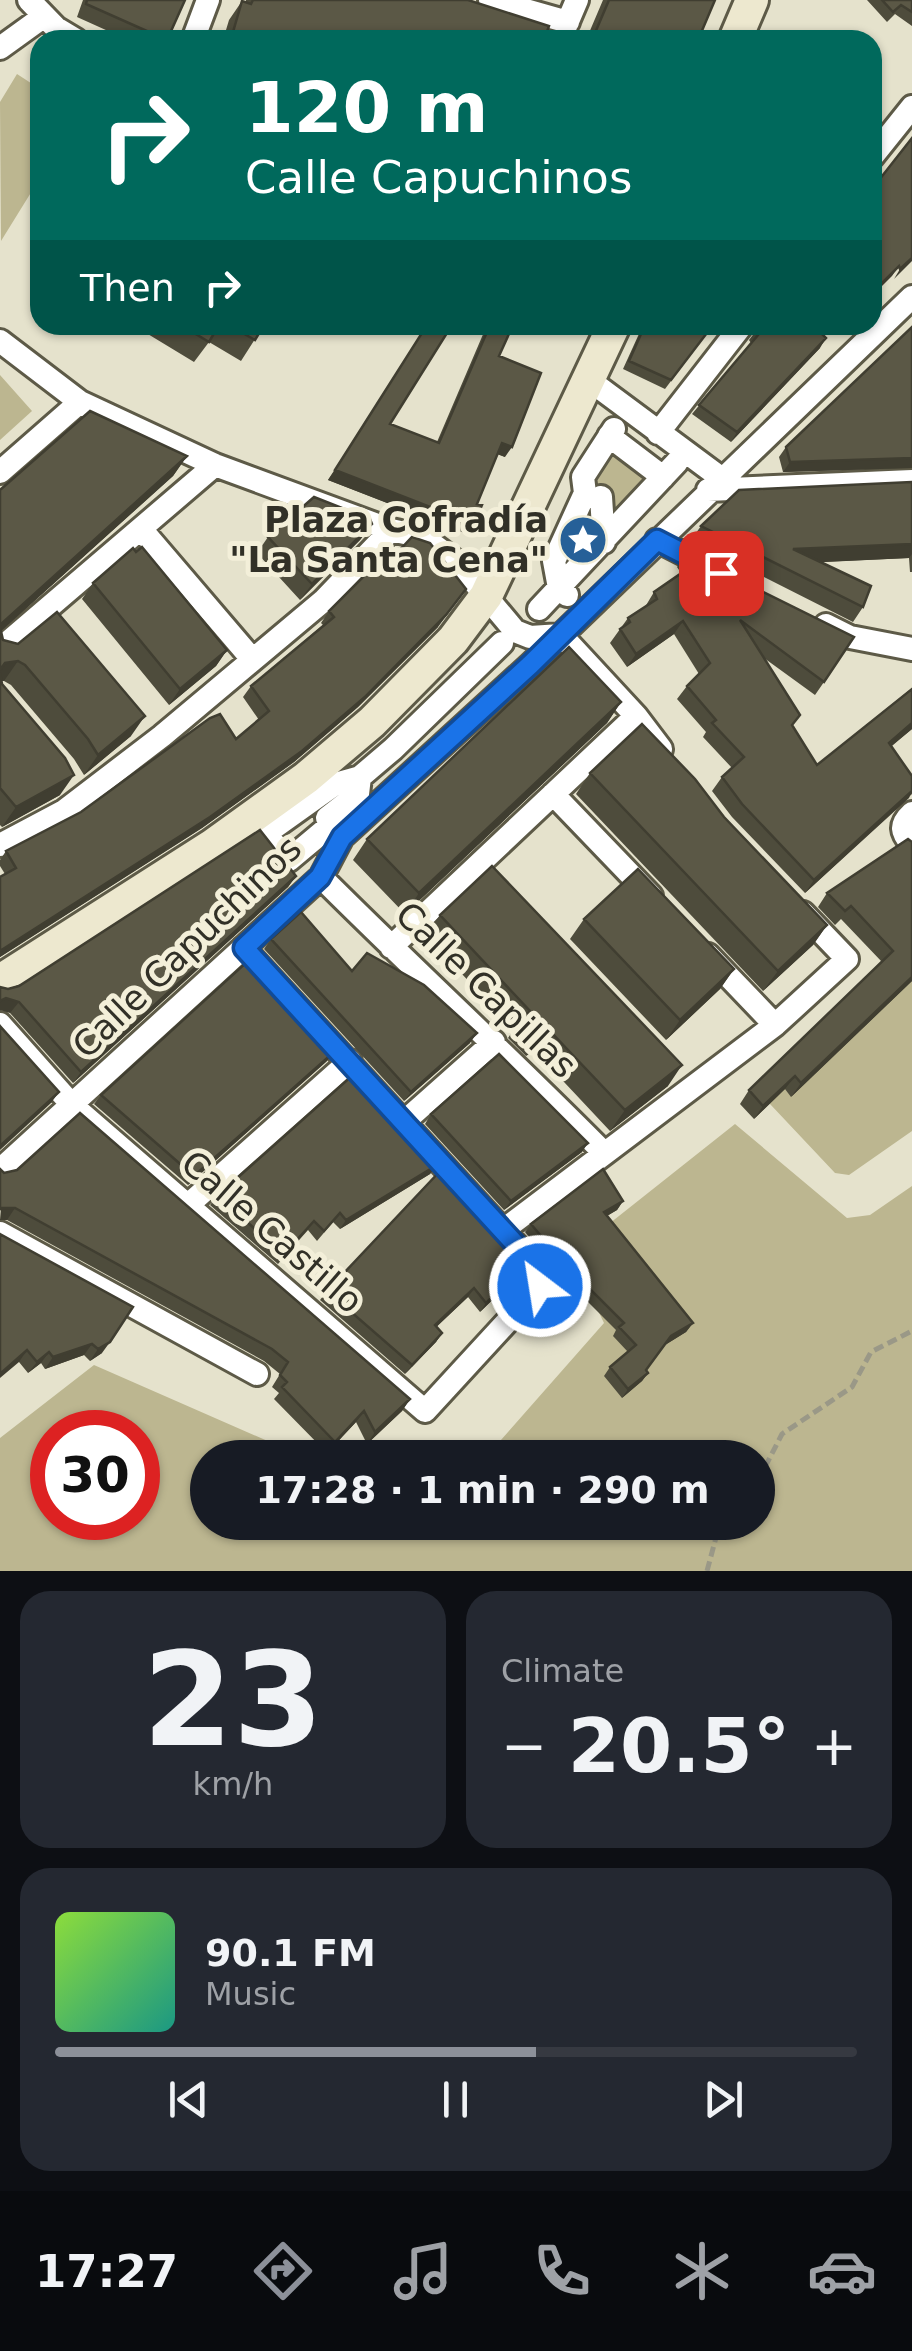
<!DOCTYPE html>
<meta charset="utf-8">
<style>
:root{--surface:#171b24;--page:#242831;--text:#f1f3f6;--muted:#9ea1a6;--line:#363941;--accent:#8c9099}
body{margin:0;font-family:"DejaVu Sans",sans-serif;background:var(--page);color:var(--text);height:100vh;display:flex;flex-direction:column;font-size:38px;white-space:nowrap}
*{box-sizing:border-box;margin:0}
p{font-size:32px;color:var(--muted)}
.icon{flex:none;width:55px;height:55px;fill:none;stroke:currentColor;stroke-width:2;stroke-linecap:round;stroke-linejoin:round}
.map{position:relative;height:1571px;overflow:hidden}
.details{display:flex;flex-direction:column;gap:20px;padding:20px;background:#0d0f14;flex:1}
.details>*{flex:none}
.hud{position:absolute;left:30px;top:30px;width:852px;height:305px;border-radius:30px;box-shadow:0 2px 8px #0004;background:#00695c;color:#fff;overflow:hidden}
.speed{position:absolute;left:30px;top:1410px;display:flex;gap:20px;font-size:50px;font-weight:700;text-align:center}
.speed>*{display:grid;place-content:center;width:130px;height:130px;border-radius:50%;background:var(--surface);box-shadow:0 2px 8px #0004;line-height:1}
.speed .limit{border:15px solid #d22;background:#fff;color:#111}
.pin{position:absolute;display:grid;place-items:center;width:85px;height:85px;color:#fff;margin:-42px;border-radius:20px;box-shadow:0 5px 15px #0006}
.me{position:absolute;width:110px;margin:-55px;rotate:329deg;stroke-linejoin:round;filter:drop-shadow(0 0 8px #0008)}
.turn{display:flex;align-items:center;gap:35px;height:210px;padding:0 50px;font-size:45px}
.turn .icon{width:130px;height:130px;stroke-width:2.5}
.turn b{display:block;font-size:70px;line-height:85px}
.then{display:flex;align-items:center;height:95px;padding:0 50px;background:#0003;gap:20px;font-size:38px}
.big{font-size:75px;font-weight:700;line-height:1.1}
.details .tile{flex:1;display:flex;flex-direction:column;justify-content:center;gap:15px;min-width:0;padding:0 35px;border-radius:30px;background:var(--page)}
.details .dial{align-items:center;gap:0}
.dial b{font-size:130px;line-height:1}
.song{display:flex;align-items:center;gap:30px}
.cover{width:120px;height:120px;border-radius:15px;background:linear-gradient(135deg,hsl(90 70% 55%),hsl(170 70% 35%))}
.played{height:10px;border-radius:5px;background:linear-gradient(90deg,var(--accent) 60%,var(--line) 60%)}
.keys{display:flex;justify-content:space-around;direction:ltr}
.heat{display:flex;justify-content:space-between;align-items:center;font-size:55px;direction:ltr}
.details .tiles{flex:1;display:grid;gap:20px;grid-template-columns:1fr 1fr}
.tile:last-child{grid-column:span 2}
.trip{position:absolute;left:190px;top:1440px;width:585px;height:100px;border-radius:50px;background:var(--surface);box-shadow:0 2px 8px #0004;font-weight:700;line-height:100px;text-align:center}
.menu{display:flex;height:160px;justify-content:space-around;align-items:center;background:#090b0e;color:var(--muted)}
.menu .icon{width:70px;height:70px}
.menu .active{color:var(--accent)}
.menu b{font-size:45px;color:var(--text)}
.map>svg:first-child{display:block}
.green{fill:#bcb690;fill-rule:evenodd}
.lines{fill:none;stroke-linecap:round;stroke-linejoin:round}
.street-casing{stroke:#5d5a47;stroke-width:28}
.secondary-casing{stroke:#5d5a47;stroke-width:38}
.path{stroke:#9a9887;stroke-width:5;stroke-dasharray:10 5;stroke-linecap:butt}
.street{stroke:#fff;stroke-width:22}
.secondary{stroke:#ede8cf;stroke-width:32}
.wall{fill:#4e4c3c}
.shaded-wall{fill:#403e31}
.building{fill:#5b5846;stroke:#403e31;stroke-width:2.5}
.route-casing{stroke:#114b97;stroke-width:25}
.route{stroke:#1a73e8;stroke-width:18}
.labels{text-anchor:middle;stroke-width:10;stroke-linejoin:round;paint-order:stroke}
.poi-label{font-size:35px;font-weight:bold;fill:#313027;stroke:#f3efd9;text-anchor:end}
.street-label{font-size:35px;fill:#313027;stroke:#f3efd9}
</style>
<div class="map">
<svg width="912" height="1571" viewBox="0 0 912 1571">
<rect width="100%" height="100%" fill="#e5e2cc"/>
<path class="green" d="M 17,74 L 40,89 L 40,178 L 1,241 L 0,102 Z
M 0,375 L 32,411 L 0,440 Z
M 614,449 L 649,481 L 617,515 L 583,477 Z
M 912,967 L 912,1131 L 849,1175 L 835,1173 L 755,1088 Z
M 735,1124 L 847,1218 L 870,1215 L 912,1186 L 912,1571 L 0,1571 L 0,1438 L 94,1365 L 304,1457 L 208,1458 L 208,1522 L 758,1522 L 758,1458 L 486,1457 L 604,1323 L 571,1254 ZM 52,1432 L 138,1432 L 138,1518 L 52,1518 Z"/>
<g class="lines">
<g class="street-casing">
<path id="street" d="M 29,0 L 56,28 L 76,40
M 490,0 L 568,22
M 193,40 L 208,0
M 560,40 L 577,0
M 0,48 L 43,17
M 872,157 L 912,107
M 0,341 L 80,402 L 215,465 L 391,530 L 423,537 L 458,563 L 515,631 L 530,637 L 561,635 L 636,716 L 661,749
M 589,380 L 721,478
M 658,433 L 742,325
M 609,436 L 663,477
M 0,472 L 80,402
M 708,490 L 912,481
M 601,497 L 604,542
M 141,529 L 252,659
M 657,540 L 712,568
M 567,595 L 559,588 L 554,561 L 585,493 L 583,477 L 614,429
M 539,609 L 677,462
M 826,625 L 850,637 L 912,649
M 0,649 L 215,465
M 553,794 L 651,896
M 912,813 C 899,825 901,832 912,845
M 333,827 L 327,818 L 358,794 L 360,777
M 259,828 L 265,834 L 335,784 L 360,777 L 393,749 L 502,643
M 265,834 L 289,860 L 332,824
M 0,845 L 64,811 L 162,736 L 323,601 L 391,530
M 321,877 C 414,970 511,1059 604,1153
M 391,947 L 636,716
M 708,955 L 775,1025
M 0,1024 L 73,1106 L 425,1411 L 540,1286 L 539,1270 L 243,948
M 405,1121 L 494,1042
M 0,1170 L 321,877 L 342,837 L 530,665 L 912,297
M 187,1206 L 350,1061
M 502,1231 L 775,1025 L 847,959 L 803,913
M 0,1233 L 257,1374"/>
</g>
<g class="secondary-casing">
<path id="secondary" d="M 735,40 L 752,0
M 0,981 L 213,845 L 306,778 L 372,722 L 453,640 L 486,596 L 614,325"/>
</g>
<path class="path" d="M 758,1496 L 762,1473 L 782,1434 L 852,1387 L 871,1352 L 912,1331
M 707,1571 L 718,1530 L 734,1522"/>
<use href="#street" class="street"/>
<use href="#secondary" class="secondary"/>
</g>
<path class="wall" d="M 83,0 L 185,0 L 167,40 L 128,40 L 77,17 Z
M 246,0 L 468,0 L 544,40 L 223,40 L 229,20 L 242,1 L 246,2 Z
M 603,0 L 715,0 L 698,40 L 586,40 Z
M 867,0 L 912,0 L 912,26 L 895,14 L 887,22 Z
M 133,325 L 264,325 L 241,361 L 209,342 L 194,362 Z
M 427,325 L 390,424 L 437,442 L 487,325 L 513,325 L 499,356 L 505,457 L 497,454 L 477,504 L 467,534 L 328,480 Z
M 643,325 L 713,325 L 665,389 L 623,369 Z
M 758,325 L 826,325 L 820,333 L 820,348 L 731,442 L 692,414 L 751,343 L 749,340 L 759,327 Z
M 912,327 L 912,468 L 783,472 L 779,457 L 786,447 Z
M 187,456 L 173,476 L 1,631 L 3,640 L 131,736 L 84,775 L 74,759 L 11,685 L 4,681 L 1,681 L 60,795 L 2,827 L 0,825 L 0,490 Z
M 912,482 L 912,572 L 910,572 L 909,558 L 820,562 L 863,607 L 853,622 L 691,540 L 701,526 Z
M 372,524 L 360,540 L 300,600 L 257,553 L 268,537 Z
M 687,554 L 824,682 L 815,695 L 764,658 L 792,725 L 817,765 L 912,688 L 912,729 L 891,746 L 912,776 L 912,794 L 805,893 L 732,817 L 712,791 L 722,777 L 732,768 L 703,737 L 706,732 L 677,699 L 687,686 L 699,674 L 674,634 L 627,667 L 610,643 L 628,618 L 645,607 L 654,592 L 681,573 L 677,567 Z
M 380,571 L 438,627 L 358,707 L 294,762 L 202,828 L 0,957 L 0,877 L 5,874 L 0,866 L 0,860 L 6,851 L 236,739 L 259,720 L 243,697 L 251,686 L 323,625 L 321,623 L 329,611 Z
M 93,583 L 227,650 L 216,666 L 169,705 L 82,599 Z
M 621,702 L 607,723 L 405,914 L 353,860 L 367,839 Z
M 590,773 L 724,817 L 827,925 L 813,945 L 763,991 L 576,794 Z
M 912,842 L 912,981 L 791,1097 L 785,1089 L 754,1119 L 740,1104 L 749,1090 L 882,962 L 841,919 L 835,925 L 818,907 L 827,893 Z
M 296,876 L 288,887 L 73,1083 L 10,1013 L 8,989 Z
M 440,915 L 668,1086 L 610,1131 L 534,1050 L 526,1056 L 508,1038 L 514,1029 L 425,935 Z
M 584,919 L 734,969 L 720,989 L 666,1040 L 570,939 Z
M 271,939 L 352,971 L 470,1043 L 404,1101 L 264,949 Z
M 327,1061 L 188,1185 L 94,1104 L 101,1095 Z
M 431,1114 L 582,1152 L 504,1210 L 425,1124 Z
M 437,1165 L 430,1174 L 340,1229 L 333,1222 L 317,1241 L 308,1230 L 278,1264 L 210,1205 L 217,1196 Z
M 4,1173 L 410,1399 L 402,1411 L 367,1444 L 356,1422 L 327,1453 L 274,1399 L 279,1393 L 272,1387 L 280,1374 L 264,1361 L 7,1220 Z
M 623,1201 L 617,1210 L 607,1216 L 693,1323 L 686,1332 L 665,1345 L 646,1370 L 648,1373 L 642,1381 L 622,1398 L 604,1376 L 610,1367 L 628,1352 L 613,1336 L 616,1330 L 555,1269 L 525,1232 L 531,1224 Z
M 0,1234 L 102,1353 L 90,1361 L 84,1355 L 45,1369 L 41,1363 L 28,1373 L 19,1362 Z
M 527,1263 L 521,1272 L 480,1312 L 468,1297 L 436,1327 L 442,1333 L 436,1342 L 405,1374 L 320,1300 L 327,1291 Z"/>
<path class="shaded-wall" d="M 233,32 L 254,40 L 227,40 Z
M 912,258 L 912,261 L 894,279 L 900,269 Z
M 899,266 L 892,276 L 872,296 L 872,293 Z
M 826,338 L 820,348 L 731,442 L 737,432 Z
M 502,443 L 512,447 L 505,457 L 495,453 Z
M 187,456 L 173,476 L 0,632 L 0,625 Z
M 912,458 L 912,468 L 783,472 L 790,462 Z
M 335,470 L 474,524 L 467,534 L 328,480 Z
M 372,524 L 360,540 L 300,600 L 312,584 Z
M 912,544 L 912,554 L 909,558 L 783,564 L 793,549 Z
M 466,589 L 438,627 L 358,707 L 294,762 L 202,828 L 0,957 L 0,951 Z
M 683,621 L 674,634 L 627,667 L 636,654 Z
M 227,650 L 216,666 L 169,705 L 180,689 Z
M 18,661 L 4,681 L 0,681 L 0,670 L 5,663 Z
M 621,702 L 607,723 L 405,914 L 419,893 Z
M 145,716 L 131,736 L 84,775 L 98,755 Z
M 912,723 L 912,729 L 880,756 L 889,743 Z
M 74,775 L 60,795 L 2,827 L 16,807 Z
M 912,791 L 909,798 L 805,893 L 814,880 Z
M 296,876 L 288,887 L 73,1083 L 81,1072 Z
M 827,925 L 813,945 L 763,991 L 778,971 Z
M 734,969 L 720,989 L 666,1040 L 680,1020 Z
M 912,977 L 912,981 L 791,1097 L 801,1083 Z
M 6,998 L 19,1002 L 10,1013 L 0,1010 L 0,1001 Z
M 548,1029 L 534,1050 L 526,1056 L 541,1035 Z
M 477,1033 L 470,1043 L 404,1101 L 411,1092 Z
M 334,1052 L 327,1061 L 188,1185 L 194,1176 Z
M 682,1065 L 668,1086 L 610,1131 L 625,1110 Z
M 795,1076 L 785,1089 L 754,1119 L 763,1106 Z
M 59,1092 L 51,1103 L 0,1150 L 0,1146 Z
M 588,1143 L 582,1152 L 504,1210 L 511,1201 Z
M 437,1165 L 430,1174 L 340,1229 L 346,1220 Z
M 623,1201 L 617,1210 L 598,1221 L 604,1212 Z
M 1,1208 L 15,1208 L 7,1220 L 0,1220 Z
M 527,1263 L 521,1272 L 480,1312 L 486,1303 Z
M 474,1288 L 468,1297 L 428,1335 L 435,1325 Z
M 693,1323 L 686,1332 L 665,1345 L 671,1336 Z
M 442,1333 L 436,1342 L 405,1374 L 412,1365 Z
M 110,1342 L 102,1353 L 90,1361 L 98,1349 Z
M 92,1344 L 84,1355 L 45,1369 L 53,1357 Z
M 27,1350 L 19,1362 L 0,1378 L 0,1374 Z
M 49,1352 L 41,1363 L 28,1373 L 37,1362 Z
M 648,1373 L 642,1381 L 622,1398 L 628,1389 Z
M 410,1399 L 402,1411 L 367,1444 L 375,1432 Z
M 364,1411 L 356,1422 L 327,1453 L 335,1442 Z"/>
<path class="building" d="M 87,0 L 185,0 L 167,40 L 86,4 Z
M 253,0 L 468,0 L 549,26 L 544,40 L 254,40 L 233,32 L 242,1 L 251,4 Z
M 609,0 L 715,0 L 698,40 L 592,40 Z
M 882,0 L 912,0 L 912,12 L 901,5 L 893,12 Z
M 912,138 L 912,258 L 900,269 L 899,266 L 872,293 L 872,189 Z
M 181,325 L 219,325 L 209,342 Z
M 229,325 L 264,325 L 255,340 Z
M 427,325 L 452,325 L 390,424 L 439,443 L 490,325 L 513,325 L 499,356 L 541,373 L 512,447 L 502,443 L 477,504 L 482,505 L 474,524 L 335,470 Z
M 645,325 L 713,325 L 671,380 L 629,361 Z
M 760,325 L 826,325 L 820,332 L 826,338 L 737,432 L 699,405 L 758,335 L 756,331 Z
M 912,327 L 912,458 L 790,462 L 786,447 Z
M 90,411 L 187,456 L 0,625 L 0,490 Z
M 912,482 L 912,544 L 793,549 L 871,586 L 863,607 L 701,526 L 739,490 Z
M 314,497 L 370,519 L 372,524 L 312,584 L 268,537 Z
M 412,537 L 430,543 L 466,589 L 446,615 L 366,696 L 302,751 L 210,817 L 0,951 L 0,877 L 16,868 L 6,851 L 81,812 L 210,718 L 220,714 L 236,739 L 269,711 L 251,686 L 334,617 L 329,611 L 378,562 L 380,571 Z
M 142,547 L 227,650 L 180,689 L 93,583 L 133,548 L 136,552 Z
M 687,554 L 854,637 L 824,682 L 740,620 L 800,715 L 792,725 L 817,765 L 912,689 L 912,723 L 889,743 L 912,776 L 912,791 L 814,880 L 742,804 L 722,777 L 744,757 L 712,723 L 716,720 L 687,686 L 710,663 L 683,621 L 636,654 L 620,629 L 630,622 L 628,618 L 657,599 L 654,592 L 693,565 Z
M 57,612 L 145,716 L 98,755 L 88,739 L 25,665 L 18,661 L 5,663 L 0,670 L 0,627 L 3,640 L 18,644 Z
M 569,647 L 621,702 L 419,893 L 367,839 Z
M 0,673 L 2,684 L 65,758 L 74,775 L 16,807 L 0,788 Z
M 642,724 L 695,779 L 724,817 L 827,925 L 778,971 L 590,773 Z
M 260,830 L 296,876 L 81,1072 L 19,1002 L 6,998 L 0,1001 L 0,987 L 8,989 L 19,986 Z
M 908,839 L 912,842 L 912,977 L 801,1083 L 795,1076 L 763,1106 L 749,1090 L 893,951 L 851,906 L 845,911 L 827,893 Z
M 492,866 L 682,1065 L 625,1110 L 548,1029 L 541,1035 L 523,1018 L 530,1011 L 440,915 Z
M 638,869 L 734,969 L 680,1020 L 584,919 Z
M 301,912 L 352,971 L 367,953 L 424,985 L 477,1033 L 411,1092 L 271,939 Z
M 249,960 L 334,1052 L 194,1176 L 101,1095 Z
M 0,1026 L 59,1092 L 0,1146 Z
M 499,1054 L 588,1143 L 511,1201 L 431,1114 Z
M 354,1074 L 437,1165 L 346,1220 L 340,1213 L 324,1231 L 314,1221 L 284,1254 L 217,1196 Z
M 80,1113 L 410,1399 L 375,1432 L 364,1411 L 335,1442 L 282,1387 L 287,1382 L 280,1375 L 288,1362 L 272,1349 L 15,1208 L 1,1208 L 0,1210 L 0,1169 L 4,1173 L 17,1170 Z
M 442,1169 L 527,1263 L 486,1303 L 474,1288 L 435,1325 L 442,1333 L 412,1365 L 327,1291 Z
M 603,1169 L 623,1201 L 604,1212 L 693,1323 L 671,1336 L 646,1370 L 648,1373 L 628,1389 L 610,1367 L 636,1345 L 619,1327 L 624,1323 L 561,1260 L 531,1224 Z
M 0,1234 L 133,1307 L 110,1342 L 98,1349 L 92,1344 L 53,1357 L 49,1352 L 37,1362 L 27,1350 L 0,1374 Z"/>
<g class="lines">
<g class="route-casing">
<path id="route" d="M 540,1286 L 539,1270 L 244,948 L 320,877 L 342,837 L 530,665 L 657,540 L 721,573"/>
</g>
<use href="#route" class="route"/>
</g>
<defs>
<g id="sight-disc" transform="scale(2.5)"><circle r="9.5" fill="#266098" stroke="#f3efd9"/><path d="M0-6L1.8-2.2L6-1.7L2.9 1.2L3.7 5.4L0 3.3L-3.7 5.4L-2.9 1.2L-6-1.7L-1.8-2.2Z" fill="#fff"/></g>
</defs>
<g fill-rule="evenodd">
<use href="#sight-disc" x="583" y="540"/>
</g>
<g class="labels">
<g class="poi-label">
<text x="548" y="532">Plaza Cofradía<tspan x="548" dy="40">"La Santa Cena"</tspan></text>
</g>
<g class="street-label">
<text transform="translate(187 947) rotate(-44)" y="12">Calle Capuchinos</text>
<text transform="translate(486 990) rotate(44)" y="12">Calle Capillas</text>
<text transform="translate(272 1232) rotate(41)" y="12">Calle Castillo</text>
</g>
</g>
</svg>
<div class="speed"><div class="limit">30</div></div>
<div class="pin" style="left:721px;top:573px;background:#d93025"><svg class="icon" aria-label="arrive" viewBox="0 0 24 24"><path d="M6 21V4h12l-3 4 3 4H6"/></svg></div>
<svg class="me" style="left:540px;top:1286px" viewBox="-20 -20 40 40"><circle r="17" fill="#1a73e8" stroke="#fff" stroke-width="3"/><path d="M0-11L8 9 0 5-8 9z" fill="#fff"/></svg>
<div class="trip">17:28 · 1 min · 290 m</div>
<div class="hud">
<div class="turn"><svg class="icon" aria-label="right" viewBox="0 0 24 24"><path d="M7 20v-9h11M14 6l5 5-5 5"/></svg><div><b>120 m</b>Calle Capuchinos</div></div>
<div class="then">Then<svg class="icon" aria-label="right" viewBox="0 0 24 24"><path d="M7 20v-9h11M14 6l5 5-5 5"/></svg></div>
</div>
</div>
<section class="details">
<div class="tiles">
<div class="tile dial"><b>23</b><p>km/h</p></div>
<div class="tile"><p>Climate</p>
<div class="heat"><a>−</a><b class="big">20.5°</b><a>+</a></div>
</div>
<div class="tile">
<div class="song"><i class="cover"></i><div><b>90.1 FM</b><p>Music</p></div></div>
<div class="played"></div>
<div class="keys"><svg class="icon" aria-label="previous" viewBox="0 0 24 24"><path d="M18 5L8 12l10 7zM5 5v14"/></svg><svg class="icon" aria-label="pause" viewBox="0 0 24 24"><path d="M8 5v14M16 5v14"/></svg><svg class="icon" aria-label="next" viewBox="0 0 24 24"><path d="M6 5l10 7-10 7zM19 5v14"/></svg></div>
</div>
</div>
</section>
<nav class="menu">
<b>17:27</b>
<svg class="icon active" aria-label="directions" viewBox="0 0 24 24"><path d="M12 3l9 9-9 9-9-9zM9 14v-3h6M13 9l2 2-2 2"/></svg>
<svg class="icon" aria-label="music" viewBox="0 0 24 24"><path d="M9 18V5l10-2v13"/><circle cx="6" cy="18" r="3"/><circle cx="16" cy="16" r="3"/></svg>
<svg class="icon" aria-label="phone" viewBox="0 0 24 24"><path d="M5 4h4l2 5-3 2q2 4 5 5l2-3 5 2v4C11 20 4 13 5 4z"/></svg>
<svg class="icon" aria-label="climate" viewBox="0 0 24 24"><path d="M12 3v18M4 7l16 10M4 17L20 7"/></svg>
<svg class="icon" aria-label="car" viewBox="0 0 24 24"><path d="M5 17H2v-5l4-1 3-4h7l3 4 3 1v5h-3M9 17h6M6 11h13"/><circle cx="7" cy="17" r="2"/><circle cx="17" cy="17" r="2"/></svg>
</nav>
